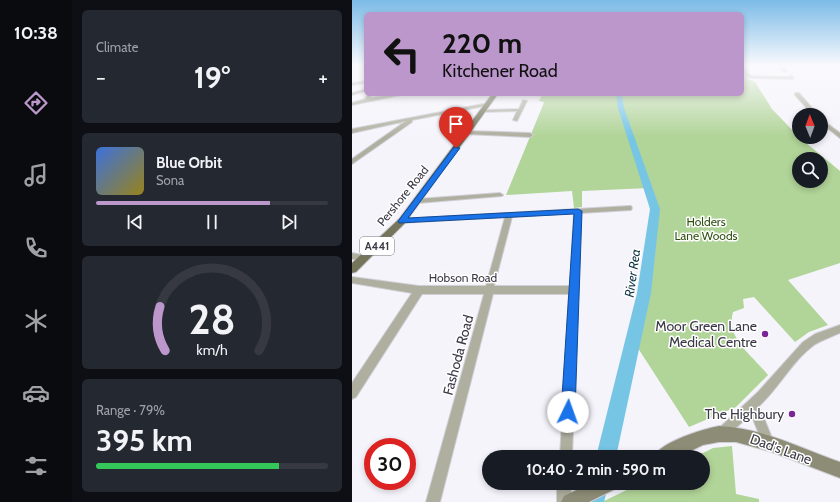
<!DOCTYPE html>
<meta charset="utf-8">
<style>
:root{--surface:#171b24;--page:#242831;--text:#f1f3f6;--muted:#9ea1a6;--line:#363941;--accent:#bc97cb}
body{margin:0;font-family:Cabin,sans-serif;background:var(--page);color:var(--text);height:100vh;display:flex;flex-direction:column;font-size:15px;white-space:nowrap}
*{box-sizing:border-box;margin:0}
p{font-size:13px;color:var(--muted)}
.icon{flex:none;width:22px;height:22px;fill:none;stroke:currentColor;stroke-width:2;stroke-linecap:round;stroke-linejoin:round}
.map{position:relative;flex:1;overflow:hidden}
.panel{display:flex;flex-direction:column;gap:10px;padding:10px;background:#0d0f14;width:280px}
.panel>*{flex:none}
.banner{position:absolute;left:12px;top:12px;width:380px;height:84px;border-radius:6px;box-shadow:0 2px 6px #0003;background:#bc97cb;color:#111;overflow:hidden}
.needle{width:26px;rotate:359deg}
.tools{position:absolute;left:440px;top:108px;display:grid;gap:8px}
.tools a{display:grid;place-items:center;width:36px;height:36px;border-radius:50%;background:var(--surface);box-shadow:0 2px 6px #0003;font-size:20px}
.speed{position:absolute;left:12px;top:438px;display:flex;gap:8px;font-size:20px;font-weight:700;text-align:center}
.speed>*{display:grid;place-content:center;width:52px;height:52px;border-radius:50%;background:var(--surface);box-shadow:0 2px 6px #0003;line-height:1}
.speed .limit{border:6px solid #d22;background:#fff;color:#111}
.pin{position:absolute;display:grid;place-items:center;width:34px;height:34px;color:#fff;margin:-41px -17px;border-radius:50% 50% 50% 0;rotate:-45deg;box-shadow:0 0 4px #0007}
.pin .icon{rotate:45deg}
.me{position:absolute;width:44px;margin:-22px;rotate:3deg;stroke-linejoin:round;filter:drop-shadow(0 0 3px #0008)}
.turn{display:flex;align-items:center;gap:14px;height:84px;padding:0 12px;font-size:18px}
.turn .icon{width:52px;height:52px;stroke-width:2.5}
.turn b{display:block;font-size:28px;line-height:34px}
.big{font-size:30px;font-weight:800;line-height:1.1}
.panel .widget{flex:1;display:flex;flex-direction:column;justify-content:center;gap:6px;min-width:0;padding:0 14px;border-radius:6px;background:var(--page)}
.panel .dial{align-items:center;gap:0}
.dial svg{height:104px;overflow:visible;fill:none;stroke:var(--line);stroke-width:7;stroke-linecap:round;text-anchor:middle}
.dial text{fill:var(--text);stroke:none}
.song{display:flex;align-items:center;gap:12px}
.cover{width:48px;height:48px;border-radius:6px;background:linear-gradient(135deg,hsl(220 70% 55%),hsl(50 70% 35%))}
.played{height:4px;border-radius:2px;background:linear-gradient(90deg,var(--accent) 75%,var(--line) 75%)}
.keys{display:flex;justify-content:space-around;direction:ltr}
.heat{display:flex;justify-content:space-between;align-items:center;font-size:22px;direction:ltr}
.charge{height:6px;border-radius:3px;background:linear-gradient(90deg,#34c759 79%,var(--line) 0)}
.trip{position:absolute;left:130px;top:450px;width:228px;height:40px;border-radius:20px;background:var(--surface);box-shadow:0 2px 6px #0003;font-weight:800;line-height:40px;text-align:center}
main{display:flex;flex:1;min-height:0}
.dock{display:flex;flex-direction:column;width:72px;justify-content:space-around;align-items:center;background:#090b0e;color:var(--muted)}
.dock .icon{width:28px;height:28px}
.dock .on{color:var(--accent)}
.dock b{font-size:18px;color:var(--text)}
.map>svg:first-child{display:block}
.green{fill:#b1d498;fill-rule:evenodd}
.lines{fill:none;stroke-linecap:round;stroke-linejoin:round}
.river{fill:#77c5e5;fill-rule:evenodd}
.street-casing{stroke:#d0cfd7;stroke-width:2}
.secondary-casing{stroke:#d0cfd7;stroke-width:2}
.primary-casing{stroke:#d0cfd7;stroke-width:2}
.street{fill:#afafa0;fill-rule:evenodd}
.secondary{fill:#8d8d77;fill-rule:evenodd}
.primary{fill:#74755a;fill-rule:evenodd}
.route{fill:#1a73e8;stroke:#114b97}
.poi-dot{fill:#7b2696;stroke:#fff;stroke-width:1.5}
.labels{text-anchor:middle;stroke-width:3;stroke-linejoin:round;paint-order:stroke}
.shield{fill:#fff;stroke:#77757e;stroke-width:1}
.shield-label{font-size:11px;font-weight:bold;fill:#3d3a47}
.street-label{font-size:12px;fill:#3d3a47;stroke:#fff}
.park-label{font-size:12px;fill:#305012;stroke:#fff}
.water-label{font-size:13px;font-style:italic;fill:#153947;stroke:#fff}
.near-poi-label{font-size:14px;fill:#3d3a47;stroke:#fff;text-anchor:end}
.near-street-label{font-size:14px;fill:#3d3a47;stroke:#fff}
</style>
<main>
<nav class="dock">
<b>10:38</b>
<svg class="icon on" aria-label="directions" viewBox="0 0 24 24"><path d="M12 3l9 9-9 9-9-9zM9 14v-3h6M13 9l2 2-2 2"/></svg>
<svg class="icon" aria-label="music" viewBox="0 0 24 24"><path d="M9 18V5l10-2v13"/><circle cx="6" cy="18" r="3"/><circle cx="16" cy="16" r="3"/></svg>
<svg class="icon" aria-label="phone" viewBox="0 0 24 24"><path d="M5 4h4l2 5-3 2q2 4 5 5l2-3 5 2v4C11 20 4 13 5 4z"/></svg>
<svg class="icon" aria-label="climate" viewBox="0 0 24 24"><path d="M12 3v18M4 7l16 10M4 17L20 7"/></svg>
<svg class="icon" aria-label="car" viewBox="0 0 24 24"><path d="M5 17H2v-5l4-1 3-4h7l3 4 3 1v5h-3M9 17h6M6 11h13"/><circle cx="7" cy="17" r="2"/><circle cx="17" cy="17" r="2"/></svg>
<svg class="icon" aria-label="filters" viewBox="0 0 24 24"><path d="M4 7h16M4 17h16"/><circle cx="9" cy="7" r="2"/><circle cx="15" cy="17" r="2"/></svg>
</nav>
<section class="panel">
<div class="widget"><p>Climate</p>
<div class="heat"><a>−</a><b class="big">19°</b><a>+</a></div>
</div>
<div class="widget">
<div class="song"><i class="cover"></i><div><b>Blue Orbit</b><p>Sona</p></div></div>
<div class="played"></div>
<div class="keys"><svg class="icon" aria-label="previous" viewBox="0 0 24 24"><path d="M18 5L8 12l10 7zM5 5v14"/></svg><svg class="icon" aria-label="pause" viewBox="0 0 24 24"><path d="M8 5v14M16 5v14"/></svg><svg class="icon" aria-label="next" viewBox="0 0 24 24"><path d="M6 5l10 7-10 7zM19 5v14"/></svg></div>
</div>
<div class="widget dial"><svg viewBox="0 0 100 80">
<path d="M14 69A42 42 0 1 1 86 69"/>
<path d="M14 69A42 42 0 0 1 10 35" stroke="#bc97cb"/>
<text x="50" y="56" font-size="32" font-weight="700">28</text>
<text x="50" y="72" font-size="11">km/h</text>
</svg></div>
<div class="widget"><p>Range · 79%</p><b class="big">395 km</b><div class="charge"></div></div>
</section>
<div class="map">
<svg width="488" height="502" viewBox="0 0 488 502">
<rect width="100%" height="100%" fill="#f5f4fb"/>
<path class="green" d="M 390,66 L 393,75 L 396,79 L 403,82 L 420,109 L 447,137 L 488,171 L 488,263 L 436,280 L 476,325 L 457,332 L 443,342 L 402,297 L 391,299 L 392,308 L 381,312 C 380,316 379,323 380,327 C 384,345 404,360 416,375 L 384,407 L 337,427 L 282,342 L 292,293 L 303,209 L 297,188 L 230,191 L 230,207 L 222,208 L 220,191 L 154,195 L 191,105 L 192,102 L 187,101 L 190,95 L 390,94 ZM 447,159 L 469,159 L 469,181 L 447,181 Z
M 380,446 L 384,494 L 407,499 L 407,502 L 250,502 L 289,483 L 351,483 L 351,457 L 343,457 L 361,448 Z"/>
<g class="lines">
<path class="river" d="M 264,94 L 270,94 L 272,108 L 308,209 L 299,293 L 264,457 L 244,457 L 285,293 L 298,209 L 266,108 Z
M 237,483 L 257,483 L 252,502 L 232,502 Z"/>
<g class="street-casing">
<path id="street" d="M 390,66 L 394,66 L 396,74 L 400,76 L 437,77 L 439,75 L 442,78 L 440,79 L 400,78 L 393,76 Z
M 425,66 L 430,66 L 435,71 L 432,72 Z
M 14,81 L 14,83 L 0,85 L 0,83 Z
M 14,89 L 14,91 L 0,95 L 0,93 Z
M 443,93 L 447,93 L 466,115 L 461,115 L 443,95 Z
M 16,94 L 20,94 L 18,98 L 44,94 L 54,94 L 0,105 L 0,103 L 13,99 Z
M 182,94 L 195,94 C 192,96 185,96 182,94 Z
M 171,100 L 175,101 L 165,121 L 161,120 L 165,111 L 132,112 L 130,111 L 132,110 L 167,109 Z
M 136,103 L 138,104 L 138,105 L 60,120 L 60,122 L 0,164 L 0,159 L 54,121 L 0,133 L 0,129 Z
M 469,119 L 488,133 L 488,138 L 469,123 Z
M 115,131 L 178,133 L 181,135 L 178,137 L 113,134 L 112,133 Z
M 148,193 L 151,195 L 150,196 L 66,203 L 63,201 L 66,199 Z
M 277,206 L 279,206 L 280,208 L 279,210 L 229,213 L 220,457 L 208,457 L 217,294 L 141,294 L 88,502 L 74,502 L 132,294 L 70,294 L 4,397 L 0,399 L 0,383 L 60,293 L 0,283 L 0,277 L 67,286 L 134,286 L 153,217 L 47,223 L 46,221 L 47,219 L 50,219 ZM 222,213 L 218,286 L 142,286 L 160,217 Z
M 0,253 L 15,256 L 16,258 L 12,261 L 0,259 Z
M 488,325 L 488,333 C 479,337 470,340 462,345 C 440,361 427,388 407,406 L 422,443 L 420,447 L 416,449 L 412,447 L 399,414 L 373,438 L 369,440 L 365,438 L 363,434 L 365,430 L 406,392 L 451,342 L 463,334 Z
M 205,483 L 219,483 L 219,502 L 205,502 Z"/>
</g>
<g class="secondary-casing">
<path id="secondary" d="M 367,426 C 410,428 448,448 488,462 L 488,478 L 420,452 L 384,442 L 367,442 L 351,445 L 326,457 L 302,457 C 308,442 351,429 367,426 Z
M 239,483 L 265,483 L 263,489 L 237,502 L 209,502 L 212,496 Z"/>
</g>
<g class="primary-casing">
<path id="primary" d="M 140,94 L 146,94 L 53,223 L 4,272 L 0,273 L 0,263 L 47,219 Z"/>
</g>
<use href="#street" class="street"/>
<use href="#secondary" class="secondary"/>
<use href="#primary" class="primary"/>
</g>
<linearGradient id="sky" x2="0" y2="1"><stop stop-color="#7bbbe7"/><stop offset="0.48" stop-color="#fafafd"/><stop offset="1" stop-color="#fafafd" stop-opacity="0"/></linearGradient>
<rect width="488" height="137" fill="url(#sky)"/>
<path class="route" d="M 102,147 L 108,148 L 56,218 L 226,209 L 230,211 L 223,412 L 221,416 L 216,418 L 211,416 L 209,412 L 222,214 L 47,223 L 46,222 L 47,220 Z"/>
<g class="poi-dot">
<circle cx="413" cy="334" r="4"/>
<circle cx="440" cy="414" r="4"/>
</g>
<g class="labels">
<rect class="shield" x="8" y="237" width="34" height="18" rx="3"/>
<g class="shield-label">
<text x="25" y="250">A441</text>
</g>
<g class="street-label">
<text transform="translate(51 196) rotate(-51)" y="4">Pershore Road</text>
<text x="111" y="282">Hobson Road</text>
</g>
<g class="park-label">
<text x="354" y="226">Holders<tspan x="354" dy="14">Lane Woods</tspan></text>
</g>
<g class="water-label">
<text transform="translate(280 273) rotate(-82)" y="5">River Rea</text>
</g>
<g class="near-poi-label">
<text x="405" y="331">Moor Green Lane<tspan x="405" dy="16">Medical Centre</tspan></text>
<text x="432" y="419">The Highbury</text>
</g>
<g class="near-street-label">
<text transform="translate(106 355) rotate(-75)" y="5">Fashoda Road</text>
<text transform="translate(429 449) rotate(20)" y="5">Dad's Lane</text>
</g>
</g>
</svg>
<div class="tools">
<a><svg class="needle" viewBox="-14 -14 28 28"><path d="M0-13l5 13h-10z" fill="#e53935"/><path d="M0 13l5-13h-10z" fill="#9ea1a6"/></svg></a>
<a><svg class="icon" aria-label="search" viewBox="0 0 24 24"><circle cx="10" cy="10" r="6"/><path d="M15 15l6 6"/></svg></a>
</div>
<div class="speed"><div class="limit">30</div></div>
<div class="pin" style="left:104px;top:148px;background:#d93025"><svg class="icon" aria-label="arrive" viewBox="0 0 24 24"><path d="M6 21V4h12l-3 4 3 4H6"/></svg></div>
<svg class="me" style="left:216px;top:412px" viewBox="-20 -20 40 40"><circle r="19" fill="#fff"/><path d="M0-13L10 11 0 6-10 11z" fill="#1a73e8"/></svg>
<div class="trip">10:40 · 2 min · 590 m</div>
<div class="banner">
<div class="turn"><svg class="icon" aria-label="left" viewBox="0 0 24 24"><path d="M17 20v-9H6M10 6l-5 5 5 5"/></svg><div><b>220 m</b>Kitchener Road</div></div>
</div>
</div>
</main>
